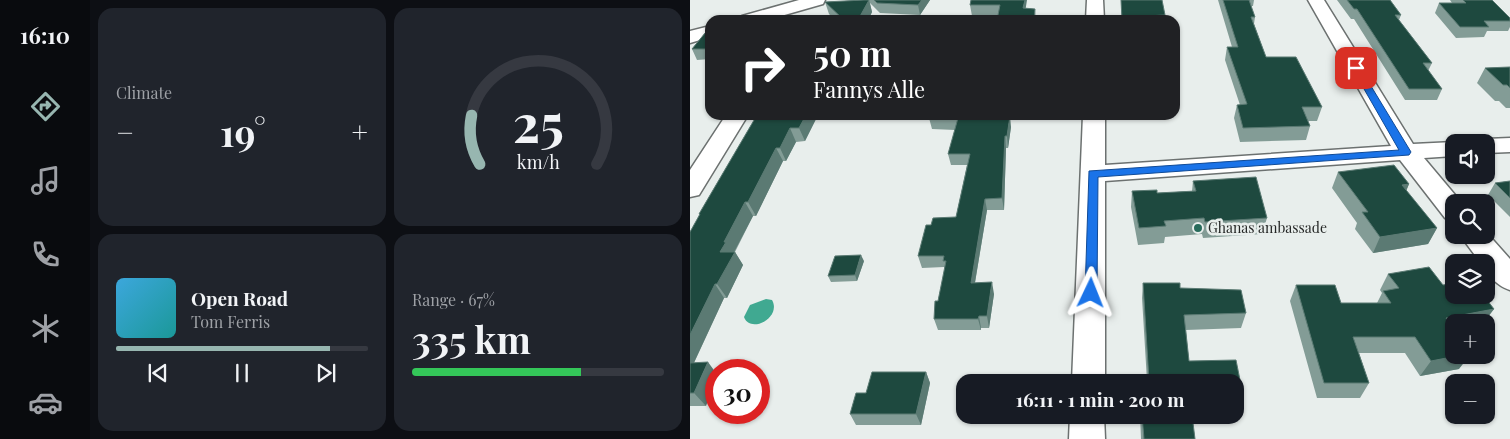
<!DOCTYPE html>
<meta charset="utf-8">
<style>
:root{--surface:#171b24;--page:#20242c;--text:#f1f3f6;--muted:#9ea1a6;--line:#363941;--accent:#97b6b0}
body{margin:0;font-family:"Playfair Display",serif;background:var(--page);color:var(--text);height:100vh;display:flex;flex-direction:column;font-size:19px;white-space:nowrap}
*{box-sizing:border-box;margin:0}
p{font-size:16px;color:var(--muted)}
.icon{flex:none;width:28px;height:28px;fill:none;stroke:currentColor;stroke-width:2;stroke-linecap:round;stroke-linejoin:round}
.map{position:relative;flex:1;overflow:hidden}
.drawer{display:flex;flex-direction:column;gap:8px;padding:8px;background:#0d0f14;width:600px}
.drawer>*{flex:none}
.hud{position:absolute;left:15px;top:15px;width:475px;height:105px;border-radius:15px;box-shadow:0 1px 4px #0004;background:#202124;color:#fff;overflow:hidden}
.tools{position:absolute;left:755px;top:134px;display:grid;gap:10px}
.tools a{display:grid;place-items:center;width:50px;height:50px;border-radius:10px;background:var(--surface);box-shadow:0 1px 4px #0004;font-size:25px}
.speed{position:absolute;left:15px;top:359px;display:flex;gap:10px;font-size:25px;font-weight:700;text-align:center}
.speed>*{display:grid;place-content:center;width:65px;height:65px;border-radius:50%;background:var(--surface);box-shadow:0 1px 4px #0004;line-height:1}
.speed .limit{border:8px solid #d22;background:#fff;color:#111}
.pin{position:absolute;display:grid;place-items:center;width:42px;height:42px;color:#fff;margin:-21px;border-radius:10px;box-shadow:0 2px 8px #0006}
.me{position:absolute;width:55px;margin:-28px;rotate:2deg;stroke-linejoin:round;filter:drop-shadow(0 0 4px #0008)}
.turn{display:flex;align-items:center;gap:18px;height:105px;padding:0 25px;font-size:22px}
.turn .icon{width:65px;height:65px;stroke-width:2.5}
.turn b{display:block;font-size:35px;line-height:42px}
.big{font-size:38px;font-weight:700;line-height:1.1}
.drawer .widget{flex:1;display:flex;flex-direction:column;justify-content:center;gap:8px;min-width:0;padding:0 18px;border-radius:15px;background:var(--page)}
.drawer .dial{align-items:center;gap:0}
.dial svg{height:130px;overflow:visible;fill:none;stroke:var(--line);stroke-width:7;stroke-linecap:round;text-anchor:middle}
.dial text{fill:var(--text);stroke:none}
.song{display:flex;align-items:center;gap:15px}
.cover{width:60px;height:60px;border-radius:8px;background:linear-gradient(135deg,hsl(200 70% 55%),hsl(180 70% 35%))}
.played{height:5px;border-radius:2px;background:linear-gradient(90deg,var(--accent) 85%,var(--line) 85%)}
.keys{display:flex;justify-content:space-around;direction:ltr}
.heat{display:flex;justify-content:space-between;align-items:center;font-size:28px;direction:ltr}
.charge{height:8px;border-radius:4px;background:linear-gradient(90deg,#34c759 67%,var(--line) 0)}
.drawer .tiles{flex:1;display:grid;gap:8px;grid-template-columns:repeat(2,1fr)}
.trip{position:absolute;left:266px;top:374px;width:288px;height:50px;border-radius:15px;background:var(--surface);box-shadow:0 1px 4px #0004;font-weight:700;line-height:50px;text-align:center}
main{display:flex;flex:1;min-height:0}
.menu{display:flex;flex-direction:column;width:90px;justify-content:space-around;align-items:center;background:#090b0e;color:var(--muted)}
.menu .icon{width:35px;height:35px}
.menu .selected{color:var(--accent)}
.menu b{font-size:22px;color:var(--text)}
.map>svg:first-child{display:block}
.water{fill:#40a991}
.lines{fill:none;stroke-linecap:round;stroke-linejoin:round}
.minor-casing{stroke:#6c7170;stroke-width:3}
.minor{fill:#fff;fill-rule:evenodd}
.wall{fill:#839c96}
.shaded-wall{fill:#5b7a73}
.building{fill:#1e493f;stroke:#5b7a73}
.route{fill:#1a73e8;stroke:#114b97}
.poi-dot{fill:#286b5b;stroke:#e8eeec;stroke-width:2}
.labels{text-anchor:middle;stroke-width:5;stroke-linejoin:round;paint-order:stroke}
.poi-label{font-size:14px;fill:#242625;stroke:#e8eeec;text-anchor:start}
</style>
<main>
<nav class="menu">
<b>16:10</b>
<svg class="icon selected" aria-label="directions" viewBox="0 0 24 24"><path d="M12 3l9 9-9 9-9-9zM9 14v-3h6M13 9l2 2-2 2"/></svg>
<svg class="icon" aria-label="music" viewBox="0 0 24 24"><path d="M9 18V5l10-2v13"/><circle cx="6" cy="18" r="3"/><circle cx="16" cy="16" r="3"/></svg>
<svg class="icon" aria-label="phone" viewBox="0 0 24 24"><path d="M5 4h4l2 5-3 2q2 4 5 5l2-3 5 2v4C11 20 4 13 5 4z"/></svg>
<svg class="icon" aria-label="climate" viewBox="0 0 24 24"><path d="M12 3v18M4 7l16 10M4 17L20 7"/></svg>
<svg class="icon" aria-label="car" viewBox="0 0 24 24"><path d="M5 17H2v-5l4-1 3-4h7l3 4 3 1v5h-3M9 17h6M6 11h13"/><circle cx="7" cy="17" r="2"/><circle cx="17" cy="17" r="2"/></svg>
</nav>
<section class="drawer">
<div class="tiles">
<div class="widget"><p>Climate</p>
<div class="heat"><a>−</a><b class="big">19°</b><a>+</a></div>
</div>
<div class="widget dial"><svg viewBox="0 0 100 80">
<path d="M14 69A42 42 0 1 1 86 69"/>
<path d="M14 69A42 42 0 0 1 9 39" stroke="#97b6b0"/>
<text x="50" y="56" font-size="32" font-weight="700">25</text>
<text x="50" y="72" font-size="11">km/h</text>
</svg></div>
<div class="widget">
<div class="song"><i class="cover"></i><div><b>Open Road</b><p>Tom Ferris</p></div></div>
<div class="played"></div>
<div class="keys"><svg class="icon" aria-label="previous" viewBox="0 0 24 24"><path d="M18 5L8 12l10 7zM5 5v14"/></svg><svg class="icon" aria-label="pause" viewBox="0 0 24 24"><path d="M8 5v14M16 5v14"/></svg><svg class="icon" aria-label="next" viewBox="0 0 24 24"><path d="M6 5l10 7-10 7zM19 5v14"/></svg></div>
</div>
<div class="widget"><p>Range · 67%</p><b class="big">335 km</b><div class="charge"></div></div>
</div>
</section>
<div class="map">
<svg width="820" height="439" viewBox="0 0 820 439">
<rect width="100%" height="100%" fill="#e8eeec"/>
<path class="water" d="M 76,299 L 82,300 C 92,318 60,334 54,317 L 60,305 Z"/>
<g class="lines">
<g class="minor-casing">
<path id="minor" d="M 109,0 L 135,0 L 133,4 L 77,20 L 49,20 L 52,16 Z
M 397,0 L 413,0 L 414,20 L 396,20 Z
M 618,0 L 634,0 L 723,144 L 764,142 L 767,142 L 764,142 L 764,156 L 734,158 L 771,202 L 764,202 L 764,221 L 755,218 L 710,160 L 415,181 L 415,382 L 382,382 L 393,115 L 415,115 L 415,165 L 701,146 Z
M 20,26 L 20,37 L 0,43 L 0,31 Z
M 36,115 L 58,115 L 9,195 L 0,197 L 0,170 Z
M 820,138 L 820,152 L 796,153 L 796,142 L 787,142 L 796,139 Z
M 796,232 L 820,259 L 820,290 C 808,286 796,276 796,262 L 790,262 L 770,235 L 796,235 Z
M 380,415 L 414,415 L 415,439 L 379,439 Z"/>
</g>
<use href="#minor" class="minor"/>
</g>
<path class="wall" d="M 174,0 L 240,0 L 230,15 L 190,13 L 180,3 L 182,12 L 178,20 L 145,20 L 139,14 L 135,2 Z
M 281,0 L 336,8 L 345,9 L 346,20 L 307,20 L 308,16 L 282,16 L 280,5 Z
M 431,0 L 472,0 L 475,15 L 475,20 L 432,20 Z
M 528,0 L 564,0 L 563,6 L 561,6 L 565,17 L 564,24 L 576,57 L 632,107 L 627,121 L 618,121 L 620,126 L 616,140 L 550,142 L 544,118 L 547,105 L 550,105 L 535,60 L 537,47 L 542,47 Z
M 647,0 L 700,0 L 711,15 L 709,20 L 742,63 L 738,71 L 752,89 L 747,100 L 715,100 L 664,19 L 661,19 Z
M 760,0 L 802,0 L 820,18 L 820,27 L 818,31 L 797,31 L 794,37 L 766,38 L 745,13 L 749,3 L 762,3 Z
M 20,27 L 20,59 L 7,60 L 2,49 Z
M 820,67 L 820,108 L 816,108 L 809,101 L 805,101 L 787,83 L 795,68 Z
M 67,115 L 126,115 L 127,117 L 115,141 L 106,142 L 96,161 L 93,161 L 66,216 L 63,216 L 45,252 L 53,265 L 37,298 L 34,298 L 4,363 L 16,406 L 0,406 L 0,232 L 10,215 L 9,214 Z
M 306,115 L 321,127 L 318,148 L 316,148 L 314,210 L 297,210 L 285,283 L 304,294 L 299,328 L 291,328 L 291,330 L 248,330 L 244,319 L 255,268 L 254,267 L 232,268 L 228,256 L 241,225 L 266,217 L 277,165 L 261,165 L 258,154 L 265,130 L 242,129 L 239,118 Z
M 648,172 L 719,184 L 716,191 L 747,228 L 738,244 L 683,253 L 665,229 L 667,223 L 642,188 Z
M 503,181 L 577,218 L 572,234 L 513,238 L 512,234 L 475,237 L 474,243 L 448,245 L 441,207 L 442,191 L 467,193 L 502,191 Z
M 820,181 L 820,217 L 798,195 L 805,183 Z
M 174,261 L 167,281 L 141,282 L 138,276 Z
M 698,274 L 753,285 L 804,309 L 794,322 L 764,322 L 769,369 L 730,376 L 715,353 L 669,353 L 679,383 L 670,398 L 627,398 L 600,301 L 606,285 L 651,303 L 687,303 L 692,293 L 690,290 Z
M 453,283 L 490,288 L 556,313 L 551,328 L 496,330 L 499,361 L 550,380 L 545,394 L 545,382 L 453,382 L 457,381 L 452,298 Z
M 236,372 L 240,383 L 231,425 L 166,425 L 160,414 L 176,393 Z
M 450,415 L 502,415 L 505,439 L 451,439 Z"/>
<path class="shaded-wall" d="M 179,0 L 182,12 L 178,20 L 168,20 Z
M 232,0 L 240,0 L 230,15 L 228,5 Z
M 335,0 L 337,0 L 334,19 L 333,8 Z
M 116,115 L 126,115 L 127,117 L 115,141 L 109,128 Z
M 320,116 L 321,127 L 318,148 L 317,136 Z
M 100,128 L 106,142 L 96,161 L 90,148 Z
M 315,136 L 316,148 L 314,210 L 312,198 Z
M 86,148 L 93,161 L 66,216 L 58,202 Z
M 719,184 L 712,201 L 712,185 Z
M 295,199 L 297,210 L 283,294 L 281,283 Z
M 55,202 L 63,216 L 43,254 L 45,252 L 53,265 L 37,298 L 27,284 L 30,252 L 34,242 Z
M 747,228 L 738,244 L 683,253 L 690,237 Z
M 171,255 L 174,261 L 167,281 L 165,275 Z
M 302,282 L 304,294 L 299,328 L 297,316 Z
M 25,284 L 34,298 L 0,371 L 0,335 Z
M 804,309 L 794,322 L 764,322 L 764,330 L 756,318 Z
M 289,316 L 291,328 L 291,330 L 288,319 Z
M 772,355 L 780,355 L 769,369 L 730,376 L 741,361 Z
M 18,362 L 26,373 L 26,380 L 16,406 L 4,393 Z
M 236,372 L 240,383 L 231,425 L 226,414 Z"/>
<path class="building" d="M 174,0 L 179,0 L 168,20 L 154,20 L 135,2 Z
M 184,0 L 232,0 L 228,5 L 187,3 Z
M 281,0 L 335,0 L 333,8 L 345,9 L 344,20 L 307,20 L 310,5 L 280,5 Z
M 431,0 L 472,0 L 475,15 L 456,16 L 457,20 L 432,20 Z
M 533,0 L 559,0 L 565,17 L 561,17 L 576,57 L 606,57 L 632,107 L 612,107 L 620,126 L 553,128 L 547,105 L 557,104 L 537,47 L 548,47 Z
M 657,0 L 700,0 L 711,15 L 705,15 L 742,63 L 733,63 L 752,89 L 719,89 L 667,9 L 664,9 Z
M 773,0 L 802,0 L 820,18 L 820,21 L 794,21 L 799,27 L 770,27 L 749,3 L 776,3 Z
M 20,27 L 20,49 L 2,49 Z
M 820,67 L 820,88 L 817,85 L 813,85 L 795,68 Z
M 67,115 L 116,115 L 109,128 L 100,128 L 90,148 L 86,148 L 58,202 L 55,202 L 34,242 L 36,242 L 30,252 L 45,252 L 27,284 L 25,284 L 0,335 L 0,232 L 10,214 L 9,214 Z
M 240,115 L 320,116 L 317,136 L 315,136 L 312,198 L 295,199 L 281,283 L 302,282 L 297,316 L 289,316 L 288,319 L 244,319 L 245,301 L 248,301 L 256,261 L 253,261 L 254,256 L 228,256 L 236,225 L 241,225 L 243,218 L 266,217 L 280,154 L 258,154 L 268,118 L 239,118 Z
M 704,165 L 719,184 L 712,185 L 747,228 L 690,237 L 672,212 L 678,212 L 648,172 Z
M 566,177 L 577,218 L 515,222 L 514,218 L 474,221 L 476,226 L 449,228 L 442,191 L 467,190 L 467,193 L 506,191 L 503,181 Z
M 820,181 L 820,198 L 805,183 Z
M 171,255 L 165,275 L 138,276 L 145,256 Z
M 739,267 L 753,285 L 764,283 L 764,295 L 793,295 L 804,309 L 756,318 L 764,330 L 764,355 L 772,355 L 741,361 L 725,337 L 663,337 L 679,383 L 634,383 L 606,285 L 645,285 L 651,303 L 701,303 L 693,291 L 709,288 L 698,274 Z
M 453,283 L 490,283 L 490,288 L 551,290 L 556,313 L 494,315 L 499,361 L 546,360 L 550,380 L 498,381 L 498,382 L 453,382 L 453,381 L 459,381 Z
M 18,362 L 4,393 L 0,393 L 0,363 Z
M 182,372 L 236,372 L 226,414 L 160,414 L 166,393 L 176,393 Z
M 452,415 L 502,415 L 505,439 L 454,439 Z"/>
<path class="route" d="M 666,65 L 670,68 L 721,152 L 719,155 L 408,177 L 407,293 L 406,297 L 396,297 L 395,293 L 399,171 L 709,150 L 662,68 Z"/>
<circle class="poi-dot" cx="508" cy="228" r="5"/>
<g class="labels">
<g class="poi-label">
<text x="518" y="233">Ghanas ambassade</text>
</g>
</g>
</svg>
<div class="tools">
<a><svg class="icon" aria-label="sound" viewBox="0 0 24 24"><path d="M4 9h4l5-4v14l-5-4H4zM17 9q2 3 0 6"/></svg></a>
<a><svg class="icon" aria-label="search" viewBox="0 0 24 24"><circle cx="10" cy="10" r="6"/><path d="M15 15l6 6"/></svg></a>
<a><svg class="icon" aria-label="layers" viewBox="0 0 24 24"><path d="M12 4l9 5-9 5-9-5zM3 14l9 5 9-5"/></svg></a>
<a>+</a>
<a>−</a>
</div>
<div class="speed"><div class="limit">30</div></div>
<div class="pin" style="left:666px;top:68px;background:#d93025"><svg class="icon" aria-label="arrive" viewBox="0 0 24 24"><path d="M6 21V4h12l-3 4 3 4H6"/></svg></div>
<svg class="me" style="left:401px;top:293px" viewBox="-20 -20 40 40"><path d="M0-17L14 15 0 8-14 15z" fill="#1a73e8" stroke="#fff" stroke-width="4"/></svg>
<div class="trip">16:11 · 1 min · 200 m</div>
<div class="hud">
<div class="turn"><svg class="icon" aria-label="right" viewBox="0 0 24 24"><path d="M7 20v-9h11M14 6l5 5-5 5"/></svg><div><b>50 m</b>Fannys Alle</div></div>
</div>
</div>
</main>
